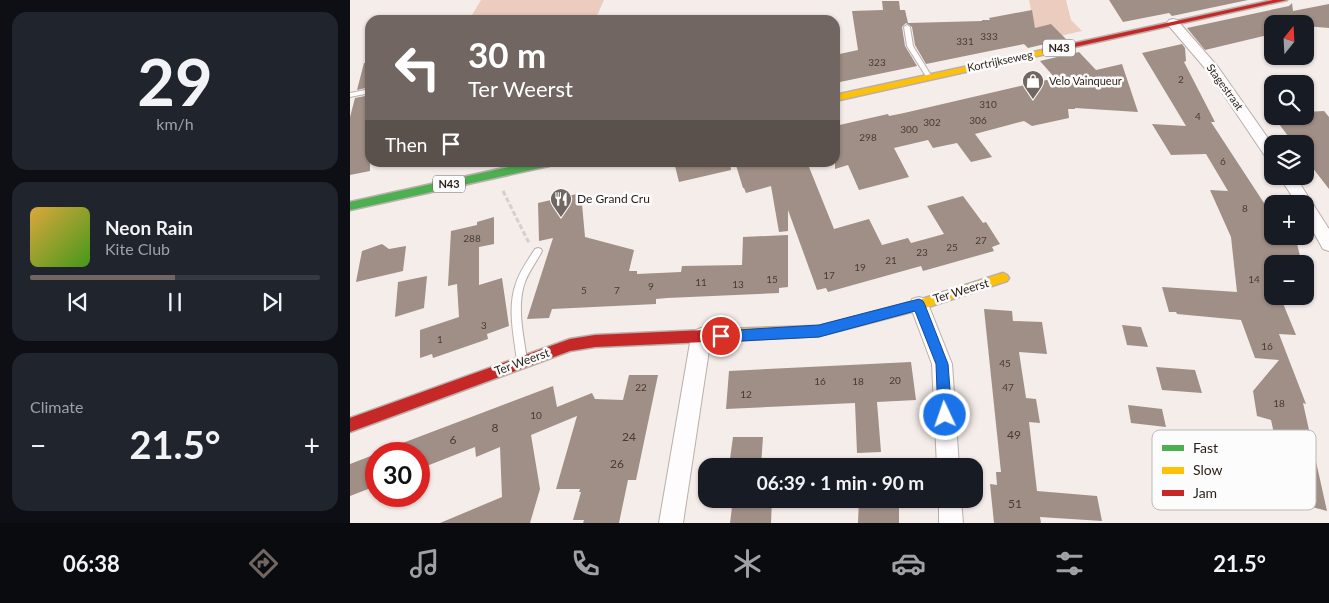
<!DOCTYPE html>
<meta charset="utf-8">
<style>
:root{--surface:#171b24;--page:#20242c;--text:#f1f3f6;--muted:#9ea1a6;--line:#363941;--accent:#716661}
body{margin:0;font-family:Lato,sans-serif;background:var(--page);color:var(--text);height:100vh;display:flex;flex-direction:column;font-size:19px;white-space:nowrap}
*{box-sizing:border-box;margin:0}
p{font-size:16px;color:var(--muted)}
.icon{flex:none;width:28px;height:28px;fill:none;stroke:currentColor;stroke-width:2;stroke-linecap:round;stroke-linejoin:round}
.map{position:relative;flex:1;overflow:hidden}
.side{display:flex;flex-direction:column;gap:12px;padding:12px;background:#0d0f14;width:350px}
.side>*{flex:none}
.guide{position:absolute;left:15px;top:15px;width:475px;height:152px;border-radius:15px;box-shadow:0 1px 4px #0004;background:#716661;color:#fff;overflow:hidden}
.needle{width:32px;rotate:18deg}
.fabs{position:absolute;left:914px;top:15px;display:grid;gap:10px}
.fabs a{display:grid;place-items:center;width:50px;height:50px;border-radius:10px;background:var(--surface);box-shadow:0 1px 4px #0004;font-size:25px}
.speed{position:absolute;left:15px;top:442px;display:flex;gap:10px;font-size:25px;font-weight:700;text-align:center}
.speed>*{display:grid;place-content:center;width:65px;height:65px;border-radius:50%;background:var(--surface);box-shadow:0 1px 4px #0004;line-height:1}
.speed .limit{border:8px solid #d22;background:#fff;color:#111}
.pin{position:absolute;display:grid;place-items:center;width:42px;height:42px;color:#fff;margin:-21px;border:2px solid #fff;border-radius:50%;box-shadow:0 1px 5px #0007}
.me{position:absolute;width:55px;margin:-28px;rotate:357deg;stroke-linejoin:round;filter:drop-shadow(0 0 4px #0008)}
.turn{display:flex;align-items:center;gap:18px;height:105px;padding:0 20px;font-size:22px}
.turn .icon{width:65px;height:65px;stroke-width:2.5}
.turn b{display:block;font-size:35px;line-height:42px}
.then{display:flex;align-items:center;height:48px;padding:0 20px;background:#0003;gap:10px;font-size:19px}
.big{font-size:38px;font-weight:700;line-height:1.1}
.side .widget{flex:1;display:flex;flex-direction:column;justify-content:center;gap:8px;min-width:0;padding:0 18px;border-radius:15px;background:var(--page)}
.side .dial{align-items:center;gap:0}
.dial b{font-size:65px;line-height:1}
.song{display:flex;align-items:center;gap:15px}
.cover{width:60px;height:60px;border-radius:8px;background:linear-gradient(135deg,hsl(40 70% 55%),hsl(100 70% 35%))}
.played{height:5px;border-radius:2px;background:linear-gradient(90deg,var(--accent) 50%,var(--line) 50%)}
.keys{display:flex;justify-content:space-around;direction:ltr}
.heat{display:flex;justify-content:space-between;align-items:center;font-size:28px;direction:ltr}
.trip{position:absolute;left:348px;top:458px;width:285px;height:50px;border-radius:15px;background:var(--surface);box-shadow:0 1px 4px #0004;font-weight:700;line-height:50px;text-align:center}
.tabs{display:flex;height:80px;justify-content:space-around;align-items:center;background:#090b0e;color:var(--muted)}
.tabs .icon{width:35px;height:35px}
.tabs .active{color:var(--accent)}
.tabs b{font-size:22px;color:var(--text)}
main{display:flex;flex:1;min-height:0}
.map>svg:first-child{display:block}
.green{fill:#ecccbe}
.building{fill:#a08f86}
.lines{fill:none;stroke-linecap:round;stroke-linejoin:round}
.lane-casing{stroke:#b9afab;stroke-width:2}
.street-casing{stroke:#b9afab;stroke-width:2}
.fast-casing{stroke:#b9afab;stroke-width:3}
.slow-casing{stroke:#b9afab;stroke-width:3}
.jam-casing{stroke:#b9afab;stroke-width:3}
.path{stroke:#d3d0d0;stroke-width:3;stroke-dasharray:5 2.5;stroke-linecap:butt}
.lane{fill:#fefcfc;fill-rule:evenodd}
.street{fill:#fefcfc;fill-rule:evenodd}
.fast{fill:#4caf50;fill-rule:evenodd}
.slow{fill:#ffc107;fill-rule:evenodd}
.jam{fill:#c62828;fill-rule:evenodd}
.route{fill:#1a73e8;stroke:#114b97}
.labels{text-anchor:middle;stroke-width:5;stroke-linejoin:round;paint-order:stroke}
.number-label{font-size:10px;fill:#483a33}
.shield{fill:#fcfcfc;stroke:#69605c;stroke-width:1}
.shield-label{font-size:11px;font-weight:bold;fill:#2a1d17}
.far-street-label{font-size:11px;fill:#2a1d17;stroke:#fcfcfc}
.far-poi-label{font-size:11px;fill:#2a1d17;stroke:#fcfcfc;text-anchor:start}
.poi-label{font-size:12px;fill:#2a1d17;stroke:#fcfcfc;text-anchor:start}
.street-label{font-size:12px;fill:#2a1d17;stroke:#fcfcfc}
.near-number-label{font-size:12px;fill:#483a33}
.key{fill:#fcfcfc;stroke:#bdb9b7;stroke-width:1}
.key-label{font-size:14px;fill:#2a1d17}
</style>
<main>
<section class="side">
<div class="widget dial"><b>29</b><p>km/h</p></div>
<div class="widget">
<div class="song"><i class="cover"></i><div><b>Neon Rain</b><p>Kite Club</p></div></div>
<div class="played"></div>
<div class="keys"><svg class="icon" aria-label="previous" viewBox="0 0 24 24"><path d="M18 5L8 12l10 7zM5 5v14"/></svg><svg class="icon" aria-label="pause" viewBox="0 0 24 24"><path d="M8 5v14M16 5v14"/></svg><svg class="icon" aria-label="next" viewBox="0 0 24 24"><path d="M6 5l10 7-10 7zM19 5v14"/></svg></div>
</div>
<div class="widget"><p>Climate</p>
<div class="heat"><a>−</a><b class="big">21.5°</b><a>+</a></div>
</div>
</section>
<div class="map">
<svg width="979" height="523" viewBox="0 0 979 523">
<rect width="100%" height="100%" fill="#f5edea"/>
<path class="green" d="M 131,0 L 254,0 L 245,20 L 119,20 Z
M 679,0 L 716,0 L 721,20 L 732,31 L 696,39 L 685,28 Z"/>
<path class="building" d="M 759,0 L 898,0 L 822,16 L 819,13 L 773,22 Z
M 532,1 L 549,1 L 550,10 L 555,10 L 558,23 L 632,21 L 632,20 L 640,20 L 639,18 L 682,10 L 685,28 L 701,24 L 716,39 L 678,48 L 674,44 L 576,64 L 565,45 L 562,27 L 556,23 L 552,27 L 555,46 L 567,66 L 485,83 L 485,55 L 508,50 L 502,11 L 533,10 Z
M 942,3 L 943,11 L 979,4 L 979,28 L 955,26 L 955,24 L 922,24 L 922,34 L 855,50 L 837,28 L 939,6 Z
M 832,44 L 835,48 L 836,61 L 834,62 L 865,122 L 861,122 L 914,203 L 922,203 L 922,236 L 946,240 L 952,264 L 922,264 L 922,296 L 930,296 L 946,335 L 929,334 L 956,404 L 953,403 L 977,511 L 936,500 L 934,483 L 915,478 L 914,474 L 909,472 L 905,450 L 929,456 L 921,420 L 907,416 L 903,391 L 929,360 L 905,358 L 891,320 L 827,314 L 826,312 L 819,312 L 812,287 L 887,292 L 881,237 L 860,190 L 878,191 L 856,154 L 821,155 L 802,124 L 836,126 L 792,53 Z
M 729,52 L 746,70 L 772,64 L 788,112 L 725,108 L 725,109 L 718,109 L 719,118 L 682,126 L 674,121 L 625,134 L 642,157 L 621,162 L 607,143 L 583,148 L 578,140 L 544,148 L 559,177 L 509,190 L 498,165 L 485,169 L 485,126 L 538,114 L 539,116 L 554,113 L 705,78 L 690,61 Z
M 14,63 L 20,64 L 20,87 L 7,90 Z
M 20,95 L 20,171 L 0,175 L 0,117 L 5,98 Z
M 974,111 L 979,117 L 979,189 L 955,158 L 955,144 L 944,144 L 923,116 L 955,116 L 955,112 Z
M 324,162 L 380,162 L 381,170 L 329,182 Z
M 385,162 L 457,162 L 484,229 L 519,219 L 532,245 L 558,238 L 561,243 L 594,234 L 577,206 L 613,196 L 633,223 L 636,222 L 650,244 L 642,247 L 644,251 L 573,271 L 571,266 L 478,292 L 476,288 L 467,290 L 438,210 L 438,231 L 429,232 L 421,186 L 396,193 L 394,188 L 393,188 Z
M 231,193 L 235,237 L 284,250 L 279,271 L 287,271 L 287,274 L 331,272 L 332,266 L 392,265 L 393,237 L 438,235 L 438,287 L 429,288 L 429,293 L 317,298 L 306,299 L 306,304 L 202,309 L 199,318 L 177,319 L 203,238 L 189,241 L 188,203 Z
M 144,217 L 144,244 L 129,247 L 129,285 L 152,278 L 159,326 L 137,334 L 138,339 L 83,358 L 82,354 L 70,358 L 70,330 L 109,317 L 107,284 L 98,286 L 101,231 L 127,225 L 127,222 Z
M 32,244 L 39,249 L 56,246 L 53,271 L 6,282 L 12,251 Z
M 77,276 L 74,308 L 45,317 L 48,282 Z
M 634,309 L 662,311 L 663,321 L 692,322 L 697,354 L 669,352 L 676,398 L 686,399 L 690,423 L 679,422 L 687,491 L 747,496 L 752,521 L 690,517 L 691,523 L 644,523 L 640,484 L 647,485 L 646,472 L 651,472 Z
M 772,325 L 791,327 L 798,347 L 777,345 Z
M 561,362 L 566,400 L 527,402 L 531,452 L 507,453 L 505,403 L 376,409 L 379,371 Z
M 806,367 L 845,370 L 852,393 L 812,390 Z
M 279,375 L 308,375 L 286,480 L 278,480 L 269,523 L 233,523 L 234,520 L 223,520 L 231,492 L 229,492 L 230,489 L 206,489 L 227,416 L 181,435 L 190,489 L 180,523 L 90,523 L 152,497 L 150,447 L 126,457 L 125,447 L 69,469 L 69,454 L 30,454 L 29,452 L 203,386 L 207,407 L 242,393 L 245,399 L 273,400 Z
M 778,405 L 812,409 L 816,427 L 781,423 Z
M 383,437 L 413,437 L 411,466 L 379,466 Z
M 26,454 L 26,486 L 0,496 L 0,464 Z
M 383,499 L 422,499 L 421,523 L 380,523 Z
M 509,499 L 549,499 L 549,523 L 508,523 Z"/>
<g class="lines">
<g class="lane-casing">
<path id="lane" d="M 557,25 L 560,27 L 563,46 L 582,77 L 581,78 L 577,78 L 557,46 L 554,27 Z
M 20,89 L 20,93 L 0,97 L 0,93 Z
M 188,248 L 191,249 L 192,251 C 187,261 179,271 175,282 C 166,307 174,336 177,361 L 175,364 L 172,366 L 169,364 L 167,361 C 164,336 157,308 166,283 C 170,271 178,260 185,249 Z"/>
</g>
<g class="street-casing">
<path id="street" d="M 823,19 L 827,20 L 868,67 L 922,144 L 922,160 L 917,159 L 859,73 L 819,26 L 817,23 L 819,20 Z
M 929,176 L 945,176 L 979,229 L 979,251 L 973,249 L 955,217 L 955,204 L 947,204 Z
M 569,297 L 576,299 L 602,364 L 609,466 L 587,466 L 582,364 L 560,305 L 562,299 Z
M 351,328 L 358,331 L 361,337 L 333,523 L 309,523 L 341,337 L 344,331 Z
M 589,499 L 611,499 L 613,523 L 589,523 Z"/>
</g>
<g class="fast-casing">
<path id="fast" d="M 181,162 L 204,162 L 199,166 L 0,210 L 0,202 Z"/>
</g>
<g class="slow-casing">
<path id="slow" d="M 711,46 L 715,48 L 714,50 L 485,101 L 485,95 Z
M 653,273 L 657,275 L 659,278 L 657,281 L 569,310 L 469,336 L 377,341 L 373,339 L 371,335 L 373,331 L 377,329 L 469,326 L 569,300 Z"/>
</g>
<g class="jam-casing">
<path id="jam" d="M 923,0 L 937,0 L 711,50 L 707,48 L 711,46 Z
M 377,329 L 381,331 L 383,335 L 381,339 L 377,341 L 245,347 L 220,351 L 0,432 L 0,418 L 220,339 L 245,335 Z"/>
</g>
<path class="path" d="M 153,191 L 179,243"/>
<use href="#lane" class="lane"/>
<use href="#street" class="street"/>
<use href="#fast" class="fast"/>
<use href="#slow" class="slow"/>
<use href="#jam" class="jam"/>
</g>
<path class="route" d="M 569,299 L 573,301 L 575,305 L 598,364 L 602,415 L 600,420 L 595,422 L 590,420 L 588,415 L 586,364 L 565,311 L 469,337 L 371,342 L 366,340 L 365,336 L 366,332 L 371,331 L 469,325 Z"/>
<defs>
<g id="shop-pin" transform="scale(1.125)"><path d="M0 17L-7.5 6A9.5 9.5 0 1 1 7.5 6Z" fill="#716661" stroke="#fcfcfc"/><path d="M-5-2.5h2.3a2.7 3.5 0 0 1 5.4 0H5L5.5 6h-11ZM-1.5-2.5h3a1.5 2.3 0 0 0-3 0Z" fill="#fff"/></g>
<g id="restaurant-pin" transform="scale(1.125)"><path d="M0 17L-7.5 6A9.5 9.5 0 1 1 7.5 6Z" fill="#716661" stroke="#fcfcfc"/><path d="M-5-6h1v4h1v-4h1v4h1v-4h1v5L-1.5 .5V6h-2V.5L-5-1ZM5-6V6H3V1.5H1.5Q1.5-4 5-6Z" fill="#fff"/></g>
</defs>
<g fill-rule="evenodd">
<use href="#shop-pin" x="683" y="81"/>
<use href="#restaurant-pin" x="211" y="199"/>
</g>
<g class="labels">
<g class="number-label">
<text x="639" y="40">333</text>
<text x="615" y="45">331</text>
<text x="527" y="66">323</text>
<text x="831" y="83">2</text>
<text x="638" y="108">310</text>
<text x="848" y="120">4</text>
<text x="628" y="124">306</text>
<text x="582" y="126">302</text>
<text x="559" y="133">300</text>
<text x="518" y="141">298</text>
<text x="873" y="165">6</text>
<text x="895" y="212">8</text>
<text x="122" y="242">288</text>
<text x="631" y="244">27</text>
<text x="602" y="251">25</text>
<text x="572" y="256">23</text>
<text x="541" y="264">21</text>
<text x="510" y="271">19</text>
<text x="479" y="279">17</text>
<text x="422" y="283">15</text>
<text x="904" y="283">14</text>
<text x="351" y="286">11</text>
<text x="388" y="288">13</text>
<text x="301" y="290">9</text>
<text x="234" y="294">5</text>
<text x="267" y="294">7</text>
<text x="134" y="329">3</text>
<text x="90" y="343">1</text>
<text x="917" y="350">16</text>
<text x="655" y="367">45</text>
<text x="545" y="384">20</text>
<text x="470" y="385">16</text>
<text x="508" y="385">18</text>
<text x="291" y="391">22</text>
<text x="658" y="391">47</text>
<text x="396" y="398">12</text>
<text x="929" y="407">18</text>
<text x="186" y="419">10</text>
</g>
<g class="shield">
<rect x="693" y="39.5" width="32" height="17" rx="4"/>
<rect x="83" y="175.5" width="32" height="17" rx="4"/>
</g>
<g class="shield-label">
<text x="709" y="52">N43</text>
<text x="99" y="188">N43</text>
</g>
<g class="far-street-label">
<text transform="translate(650 61) rotate(-12)" y="4">Kortrijkseweg</text>
<text transform="translate(875 87) rotate(54)" y="4">Stagestraat</text>
</g>
<g class="far-poi-label">
<text x="699" y="85">Velo Vainqueur</text>
</g>
<g class="poi-label">
<text x="227" y="203">De Grand Cru</text>
</g>
<g class="street-label">
<text transform="translate(611 291) rotate(-17)" y="4">Ter Weerst</text>
<text transform="translate(172 362) rotate(-20)" y="4">Ter Weerst</text>
</g>
<g class="near-number-label">
<text x="145" y="432">8</text>
<text x="664" y="439">49</text>
<text x="279" y="441">24</text>
<text x="103" y="444">6</text>
<text x="267" y="468">26</text>
<text x="665" y="508">51</text>
</g>
</g>
<rect x="802" y="430" width="164" height="80" rx="8" class="key"/>
<rect x="812" y="445" width="22" height="6" fill="#4caf50"/>
<rect x="812" y="467" width="22" height="7" fill="#ffc107"/>
<rect x="812" y="490" width="22" height="6" fill="#c62828"/>
<g class="key-label">
<text x="843" y="453">Fast</text>
<text x="843" y="475">Slow</text>
<text x="843" y="498">Jam</text>
</g>
</svg>
<div class="fabs">
<a><svg class="needle" viewBox="-14 -14 28 28"><path d="M0-13l5 13h-10z" fill="#e53935"/><path d="M0 13l5-13h-10z" fill="#9ea1a6"/></svg></a>
<a><svg class="icon" aria-label="search" viewBox="0 0 24 24"><circle cx="10" cy="10" r="6"/><path d="M15 15l6 6"/></svg></a>
<a><svg class="icon" aria-label="layers" viewBox="0 0 24 24"><path d="M12 4l9 5-9 5-9-5zM3 14l9 5 9-5"/></svg></a>
<a>+</a>
<a>−</a>
</div>
<div class="speed"><div class="limit">30</div></div>
<div class="pin" style="left:371px;top:336px;background:#d93025"><svg class="icon" aria-label="arrive" viewBox="0 0 24 24"><path d="M6 21V4h12l-3 4 3 4H6"/></svg></div>
<svg class="me" style="left:595px;top:415px" viewBox="-20 -20 40 40"><circle r="17" fill="#1a73e8" stroke="#fff" stroke-width="3"/><path d="M0-11L8 9 0 5-8 9z" fill="#fff"/></svg>
<div class="trip">06:39 · 1 min · 90 m</div>
<div class="guide">
<div class="turn"><svg class="icon" aria-label="left" viewBox="0 0 24 24"><path d="M17 20v-9H6M10 6l-5 5 5 5"/></svg><div><b>30 m</b>Ter Weerst</div></div>
<div class="then">Then<svg class="icon" aria-label="arrive" viewBox="0 0 24 24"><path d="M6 21V4h12l-3 4 3 4H6"/></svg></div>
</div>
</div>
</main>
<nav class="tabs">
<b>06:38</b>
<svg class="icon active" aria-label="directions" viewBox="0 0 24 24"><path d="M12 3l9 9-9 9-9-9zM9 14v-3h6M13 9l2 2-2 2"/></svg>
<svg class="icon" aria-label="music" viewBox="0 0 24 24"><path d="M9 18V5l10-2v13"/><circle cx="6" cy="18" r="3"/><circle cx="16" cy="16" r="3"/></svg>
<svg class="icon" aria-label="phone" viewBox="0 0 24 24"><path d="M5 4h4l2 5-3 2q2 4 5 5l2-3 5 2v4C11 20 4 13 5 4z"/></svg>
<svg class="icon" aria-label="climate" viewBox="0 0 24 24"><path d="M12 3v18M4 7l16 10M4 17L20 7"/></svg>
<svg class="icon" aria-label="car" viewBox="0 0 24 24"><path d="M5 17H2v-5l4-1 3-4h7l3 4 3 1v5h-3M9 17h6M6 11h13"/><circle cx="7" cy="17" r="2"/><circle cx="17" cy="17" r="2"/></svg>
<svg class="icon" aria-label="filters" viewBox="0 0 24 24"><path d="M4 7h16M4 17h16"/><circle cx="9" cy="7" r="2"/><circle cx="15" cy="17" r="2"/></svg>
<b>21.5°</b>
</nav>
